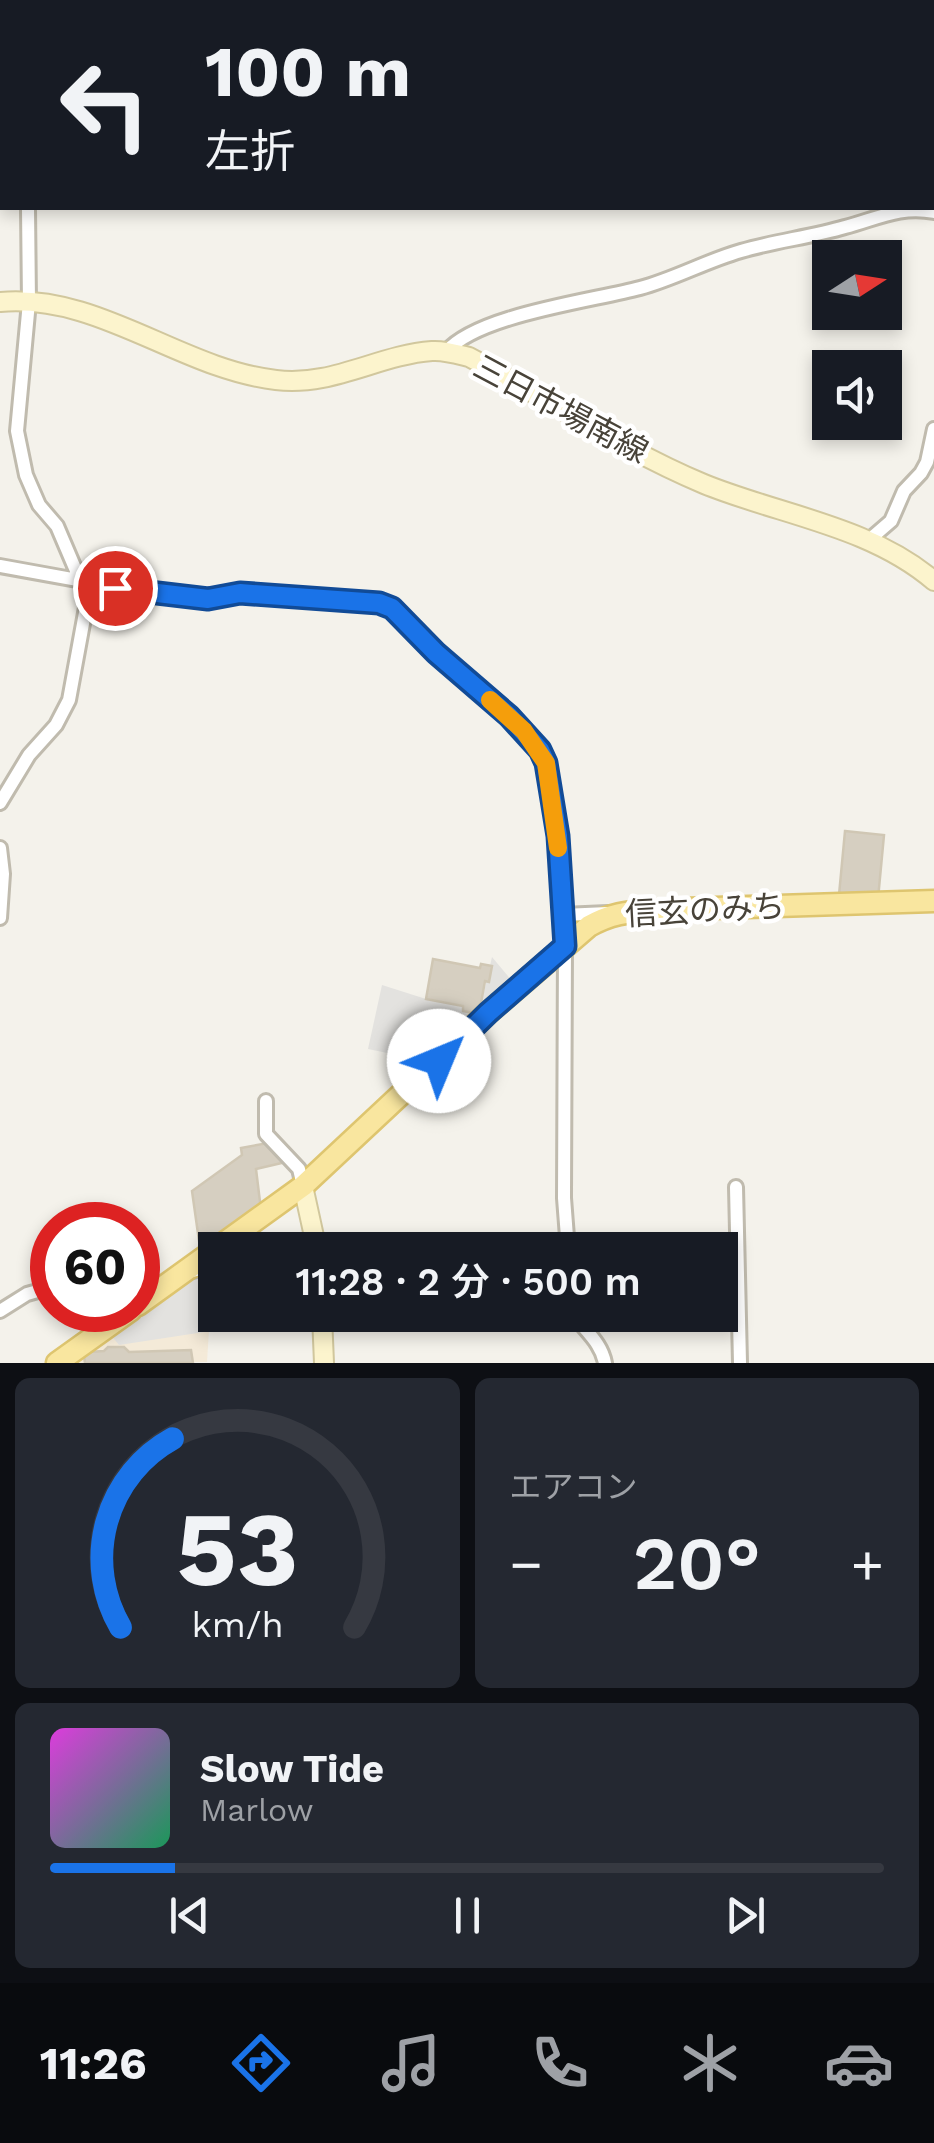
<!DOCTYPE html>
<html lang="ja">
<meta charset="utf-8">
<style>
:root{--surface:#171b24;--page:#242831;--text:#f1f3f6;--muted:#9ea1a6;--line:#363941;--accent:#1a73e8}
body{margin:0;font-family:"Work Sans","Noto Sans JP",sans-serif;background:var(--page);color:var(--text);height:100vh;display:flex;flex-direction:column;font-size:38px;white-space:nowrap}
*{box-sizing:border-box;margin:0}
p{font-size:32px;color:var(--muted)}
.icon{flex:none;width:55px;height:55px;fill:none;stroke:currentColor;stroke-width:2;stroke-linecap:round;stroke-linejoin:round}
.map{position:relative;height:1363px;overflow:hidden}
.details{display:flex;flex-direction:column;gap:15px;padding:15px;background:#0d0f14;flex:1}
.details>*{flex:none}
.guide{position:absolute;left:0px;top:0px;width:935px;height:210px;box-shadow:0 5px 15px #0003;background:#171b24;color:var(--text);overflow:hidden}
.needle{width:65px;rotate:78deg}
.controls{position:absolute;left:812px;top:240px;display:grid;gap:20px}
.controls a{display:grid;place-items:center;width:90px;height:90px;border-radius:0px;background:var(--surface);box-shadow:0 5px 15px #0003;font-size:50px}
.speed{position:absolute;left:30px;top:1202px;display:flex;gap:20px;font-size:50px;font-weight:700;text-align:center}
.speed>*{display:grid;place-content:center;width:130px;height:130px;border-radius:50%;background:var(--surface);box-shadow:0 5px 15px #0003;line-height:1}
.speed .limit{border:15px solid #d22;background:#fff;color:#111}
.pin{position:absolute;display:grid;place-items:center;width:85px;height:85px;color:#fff;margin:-42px;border:5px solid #fff;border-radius:50%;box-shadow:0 2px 10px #0007}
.me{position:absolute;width:110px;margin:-55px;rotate:45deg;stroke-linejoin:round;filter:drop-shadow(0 0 8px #0008)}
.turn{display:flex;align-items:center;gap:35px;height:210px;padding:0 40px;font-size:45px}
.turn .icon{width:130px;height:130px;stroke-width:2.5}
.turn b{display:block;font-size:70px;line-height:85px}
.big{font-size:75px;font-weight:600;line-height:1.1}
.details .tile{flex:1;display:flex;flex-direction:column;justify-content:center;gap:15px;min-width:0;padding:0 35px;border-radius:15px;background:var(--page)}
.details .dial{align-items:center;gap:0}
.dial svg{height:260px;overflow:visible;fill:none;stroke:var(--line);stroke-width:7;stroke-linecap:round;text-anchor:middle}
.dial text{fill:var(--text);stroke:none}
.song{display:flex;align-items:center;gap:30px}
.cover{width:120px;height:120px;border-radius:15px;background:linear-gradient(135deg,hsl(300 70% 55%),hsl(150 70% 35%))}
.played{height:10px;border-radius:5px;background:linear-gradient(90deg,var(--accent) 15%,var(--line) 15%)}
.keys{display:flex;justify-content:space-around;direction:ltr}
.heat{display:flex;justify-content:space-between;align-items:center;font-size:55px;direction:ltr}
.details .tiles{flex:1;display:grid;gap:15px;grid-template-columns:1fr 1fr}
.tile:last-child{grid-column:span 2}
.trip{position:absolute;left:198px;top:1232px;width:540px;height:100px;border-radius:0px;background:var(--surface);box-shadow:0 5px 15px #0003;font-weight:600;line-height:100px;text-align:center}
.dock{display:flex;height:160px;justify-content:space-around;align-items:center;background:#090b0e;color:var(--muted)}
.dock .icon{width:70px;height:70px}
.dock .current{color:var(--accent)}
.dock b{font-size:45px;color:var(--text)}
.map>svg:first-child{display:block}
.commercial{fill:#f4ead8}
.parking{fill:#e3e2df}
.building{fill:#d6cfc1;stroke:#d0c7b4;stroke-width:2.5}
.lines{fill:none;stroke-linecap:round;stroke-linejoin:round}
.street-casing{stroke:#c0bbae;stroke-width:18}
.secondary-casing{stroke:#d1c79d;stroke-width:22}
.primary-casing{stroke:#dec56f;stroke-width:25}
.street{stroke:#fff;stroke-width:12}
.secondary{stroke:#fcf4cd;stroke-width:18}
.primary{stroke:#f9e69f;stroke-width:20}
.route-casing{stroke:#114b97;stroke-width:25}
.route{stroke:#1a73e8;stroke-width:18}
.slow{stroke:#f59e0b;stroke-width:18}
.labels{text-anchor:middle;stroke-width:9;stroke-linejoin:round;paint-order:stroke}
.street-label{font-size:32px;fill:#484339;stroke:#fff}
</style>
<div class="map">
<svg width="934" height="1363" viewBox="0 0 934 1363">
<rect width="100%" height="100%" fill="#f4f2eb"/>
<path class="commercial" d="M 186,1277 L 215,1315 L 250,1315 L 250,1325 L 209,1330 L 207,1362 L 74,1363 Z"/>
<path class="parking" d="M 492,957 L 517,987 L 456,1045 L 445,1036 L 403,1027 L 397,1055 L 368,1049 L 382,985 L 426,999 L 463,1006 L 463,1011 L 479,1014 Z
M 215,1266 L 215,1315 L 250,1315 L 250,1325 L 119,1345 L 110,1334 L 186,1277 Z"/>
<path class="building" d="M 845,831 L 884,835 L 878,899 L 839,895 Z
M 433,959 L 480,968 L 481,964 L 492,966 L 489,982 L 485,981 L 479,1014 L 463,1011 L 463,1006 L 426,999 Z
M 268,1143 L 286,1162 L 256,1169 L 261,1210 L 201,1255 L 192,1191 L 242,1155 L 241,1148 Z
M 108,1347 L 124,1347 L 129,1352 L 191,1350 L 193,1363 L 85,1363 L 84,1356 L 89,1352 L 104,1351 Z"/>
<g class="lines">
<g class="street-casing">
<path id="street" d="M 468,0 L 468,2
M 0,103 L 2,105
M 446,352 C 477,315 591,301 640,288 C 674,279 706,261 741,251 C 775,241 811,237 845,227 C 876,219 901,205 934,212
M 869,540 L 891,521 L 904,491 L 921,473 L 927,462 L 934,429
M 0,566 L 171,597 L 208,599 L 240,593 L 379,603 L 392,608 L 437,653 L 525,731 L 546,763 L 558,836 L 565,946 L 564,1198 L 568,1250
M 0,803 L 29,755 L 56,725 L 69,700 L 89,591 L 87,583 L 77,573 L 57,526 L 39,505 L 26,475 L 17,431 L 29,302 L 28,208
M 0,848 L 3,874 L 0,918
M 563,915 L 608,913
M 266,1101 L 266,1134 L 299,1169 L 303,1186
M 736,1187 L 740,1363
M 271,1250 L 317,1241
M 188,1272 L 215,1266
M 138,1282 L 164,1287
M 0,1311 L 27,1294 L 52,1287
M 574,1315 C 585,1331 601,1342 605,1363"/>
</g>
<g class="secondary-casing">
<path id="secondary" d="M 0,302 C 99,293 180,369 276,380 C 332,387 378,355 432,351 C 444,350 457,354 469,357 C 547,398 622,450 704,484 C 780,515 870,526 934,581
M 303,1186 L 317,1250
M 322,1315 L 324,1363"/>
</g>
<g class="primary-casing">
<path id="primary" d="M 138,1305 L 303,1186 L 488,1013 L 589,926 C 610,914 627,912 651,910 L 934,901
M 57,1363 L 131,1310"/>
</g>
<use href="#street" class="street"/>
<use href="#secondary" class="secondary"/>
<use href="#primary" class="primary"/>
</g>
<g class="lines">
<g class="route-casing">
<path id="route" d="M 115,588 L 208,599 L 240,593 L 379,603 L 392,608 L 436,653 L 509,716 L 540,750 L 546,763 L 558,836 L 565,946 L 488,1013 L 439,1061"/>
</g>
<use href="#route" class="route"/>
<path class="slow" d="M 490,700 L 524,731 L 546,763 L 558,848"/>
</g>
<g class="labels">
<g class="street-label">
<text transform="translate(561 409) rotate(28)" y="11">三日市場南線</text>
<text transform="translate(705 910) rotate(-3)" y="11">信玄のみち</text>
</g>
</g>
</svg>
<div class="controls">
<a><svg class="needle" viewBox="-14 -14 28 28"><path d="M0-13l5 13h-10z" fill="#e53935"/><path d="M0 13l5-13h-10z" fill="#9ea1a6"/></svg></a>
<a><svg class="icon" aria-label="sound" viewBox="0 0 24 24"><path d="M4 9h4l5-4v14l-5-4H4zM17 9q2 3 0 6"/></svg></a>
</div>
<div class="speed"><div class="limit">60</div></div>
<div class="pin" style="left:115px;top:588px;background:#d93025"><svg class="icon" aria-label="arrive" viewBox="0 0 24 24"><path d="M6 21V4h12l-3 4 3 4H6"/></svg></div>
<svg class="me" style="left:439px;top:1061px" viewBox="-20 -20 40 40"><circle r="19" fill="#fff"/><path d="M0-13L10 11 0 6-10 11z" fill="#1a73e8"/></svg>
<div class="trip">11:28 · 2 分 · 500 m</div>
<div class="guide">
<div class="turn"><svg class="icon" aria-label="left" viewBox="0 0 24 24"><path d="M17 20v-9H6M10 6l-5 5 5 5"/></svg><div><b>100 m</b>左折</div></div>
</div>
</div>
<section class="details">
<div class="tiles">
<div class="tile dial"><svg viewBox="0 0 100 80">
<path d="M14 69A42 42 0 1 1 86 69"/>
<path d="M14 69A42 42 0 0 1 30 11" stroke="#1a73e8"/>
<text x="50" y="56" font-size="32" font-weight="700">53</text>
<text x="50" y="72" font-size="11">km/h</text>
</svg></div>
<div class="tile"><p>エアコン</p>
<div class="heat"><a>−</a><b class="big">20°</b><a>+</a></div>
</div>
<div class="tile">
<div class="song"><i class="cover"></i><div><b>Slow Tide</b><p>Marlow</p></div></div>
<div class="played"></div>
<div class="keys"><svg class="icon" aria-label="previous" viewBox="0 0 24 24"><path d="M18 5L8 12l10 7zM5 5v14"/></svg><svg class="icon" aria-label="pause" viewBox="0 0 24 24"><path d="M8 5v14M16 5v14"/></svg><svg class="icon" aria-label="next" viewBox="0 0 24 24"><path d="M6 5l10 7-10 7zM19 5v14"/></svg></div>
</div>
</div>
</section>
<nav class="dock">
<b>11:26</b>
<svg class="icon current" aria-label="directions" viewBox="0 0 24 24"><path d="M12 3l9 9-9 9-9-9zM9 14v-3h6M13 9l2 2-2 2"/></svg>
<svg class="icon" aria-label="music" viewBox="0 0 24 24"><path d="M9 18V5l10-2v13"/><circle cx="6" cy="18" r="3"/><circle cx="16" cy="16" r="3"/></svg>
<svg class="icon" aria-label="phone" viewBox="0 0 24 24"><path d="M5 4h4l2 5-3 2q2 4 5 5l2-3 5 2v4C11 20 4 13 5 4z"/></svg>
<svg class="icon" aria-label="climate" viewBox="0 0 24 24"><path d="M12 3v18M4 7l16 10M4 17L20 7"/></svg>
<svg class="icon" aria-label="car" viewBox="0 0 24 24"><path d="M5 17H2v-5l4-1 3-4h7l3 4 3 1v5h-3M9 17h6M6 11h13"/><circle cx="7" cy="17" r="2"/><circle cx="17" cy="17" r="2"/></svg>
</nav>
